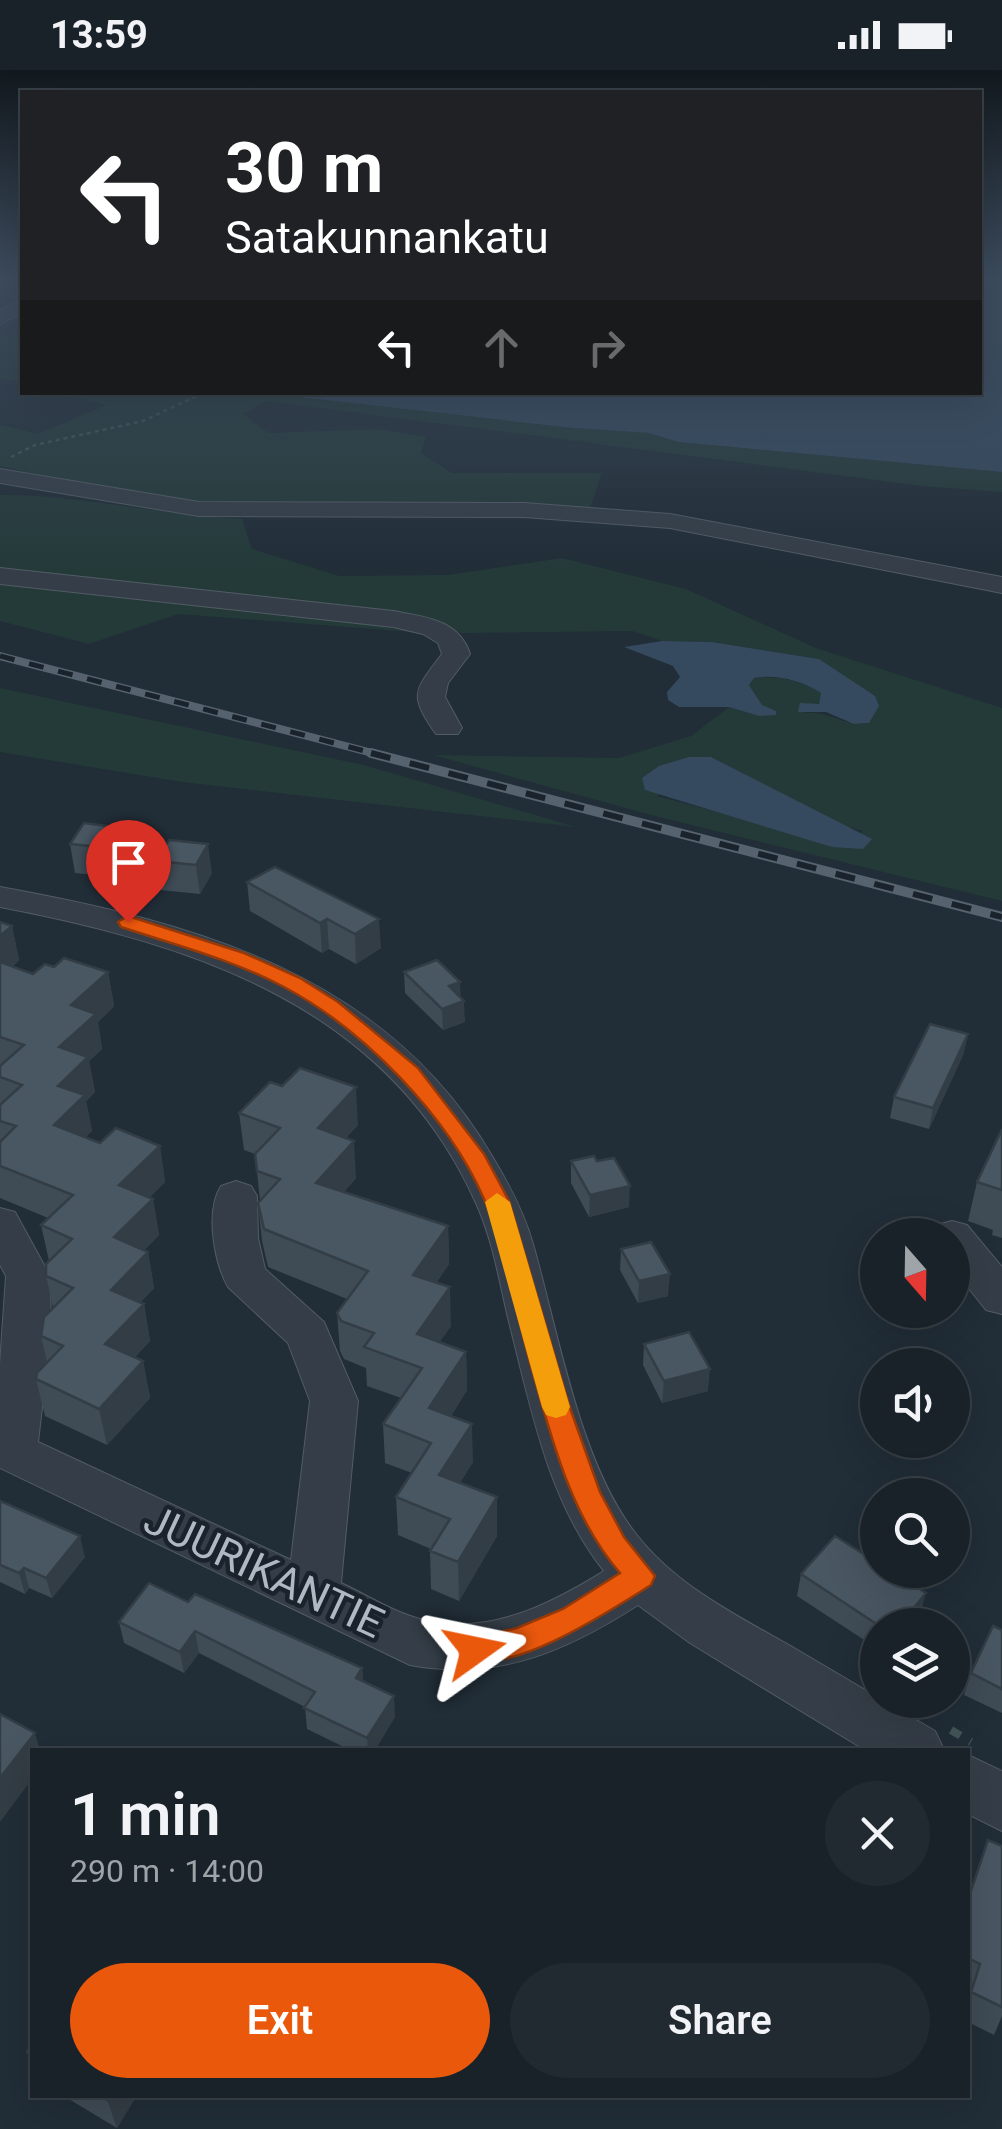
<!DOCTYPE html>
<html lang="en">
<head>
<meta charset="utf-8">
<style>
	:root { --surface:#192229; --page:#222a31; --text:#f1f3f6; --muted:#9fa4a8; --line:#373f46; --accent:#ea580c }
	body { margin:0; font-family:Roboto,sans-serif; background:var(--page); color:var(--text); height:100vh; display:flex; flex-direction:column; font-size:38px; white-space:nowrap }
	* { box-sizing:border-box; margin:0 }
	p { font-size:32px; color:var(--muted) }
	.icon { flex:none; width:55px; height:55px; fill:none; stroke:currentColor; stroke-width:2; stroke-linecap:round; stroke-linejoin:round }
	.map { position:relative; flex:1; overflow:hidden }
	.sheet { position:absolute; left:30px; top:1678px; width:940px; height:350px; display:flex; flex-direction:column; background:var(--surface); border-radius:0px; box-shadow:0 10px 40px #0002,0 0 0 2px var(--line) }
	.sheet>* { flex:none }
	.banner { position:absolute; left:20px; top:20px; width:962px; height:305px; border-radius:0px; box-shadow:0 10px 40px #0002,0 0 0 2px var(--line); background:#202124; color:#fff; overflow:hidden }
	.needle { width:65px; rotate:160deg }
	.tools { position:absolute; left:860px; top:1148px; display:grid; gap:20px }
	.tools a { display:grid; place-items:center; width:110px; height:110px; border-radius:50%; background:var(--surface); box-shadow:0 10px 40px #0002,0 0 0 2px var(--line); font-size:50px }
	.pin { position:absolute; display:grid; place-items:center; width:85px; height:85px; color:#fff; margin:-102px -42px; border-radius:50% 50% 50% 0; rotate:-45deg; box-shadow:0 0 10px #0007 }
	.pin .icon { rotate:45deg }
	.me { position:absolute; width:110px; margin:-55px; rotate:78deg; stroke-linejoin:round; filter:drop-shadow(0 0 8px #0008) }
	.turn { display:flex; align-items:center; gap:35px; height:210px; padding:0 40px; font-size:45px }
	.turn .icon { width:130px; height:130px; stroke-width:2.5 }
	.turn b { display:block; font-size:70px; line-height:85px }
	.lanes { display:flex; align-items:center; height:95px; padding:0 40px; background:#0003; justify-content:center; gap:50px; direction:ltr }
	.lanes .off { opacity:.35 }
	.round { display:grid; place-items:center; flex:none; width:105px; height:105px; border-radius:52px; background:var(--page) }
	.head { display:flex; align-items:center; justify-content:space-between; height:170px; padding:0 40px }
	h1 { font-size:60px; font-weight:600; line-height:75px }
	.cta { display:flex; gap:20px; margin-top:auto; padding:20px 40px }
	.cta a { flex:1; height:115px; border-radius:60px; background:var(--accent); color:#fff; font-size:40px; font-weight:600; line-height:115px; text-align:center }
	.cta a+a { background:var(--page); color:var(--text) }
	.status { display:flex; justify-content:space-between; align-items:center; height:70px; padding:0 50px; background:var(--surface); direction:ltr }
	.status svg { height:28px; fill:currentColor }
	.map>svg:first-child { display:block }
	.green { fill:#243a39; fill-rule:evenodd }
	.water { fill:#354a5e }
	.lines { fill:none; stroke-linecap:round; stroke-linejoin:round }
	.minor-casing { stroke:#525c65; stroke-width:2 }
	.path-far1 { stroke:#415556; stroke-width:2.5; stroke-dasharray:4 4; stroke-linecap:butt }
	.path { stroke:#415556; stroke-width:8; stroke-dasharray:11 11; stroke-linecap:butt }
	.minor { fill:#353e48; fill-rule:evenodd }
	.rail-far1-casing { stroke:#56636f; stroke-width:8 }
	.rail-casing { stroke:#56636f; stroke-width:10 }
	.rail-far1 { stroke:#1a232c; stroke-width:5; stroke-dasharray:15; stroke-linecap:butt }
	.rail { stroke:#1a232c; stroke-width:6; stroke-dasharray:20; stroke-linecap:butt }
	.wall { fill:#3f4b55 }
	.shaded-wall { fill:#333d45 }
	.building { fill:#495763; stroke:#333d45; stroke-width:2.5 }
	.route { fill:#ea580c; stroke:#983908; stroke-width:2.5 }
	.slow { fill:#f59e0b }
	.labels { text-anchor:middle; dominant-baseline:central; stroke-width:9; stroke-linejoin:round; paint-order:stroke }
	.near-street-label { font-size:42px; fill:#afb9c4; stroke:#1a232c }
</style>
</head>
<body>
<div class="status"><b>13:59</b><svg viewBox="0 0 49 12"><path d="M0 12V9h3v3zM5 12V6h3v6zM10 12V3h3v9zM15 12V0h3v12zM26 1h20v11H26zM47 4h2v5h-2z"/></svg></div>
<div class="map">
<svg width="1002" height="2059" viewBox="0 0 1002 2059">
	<rect width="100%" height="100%" fill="#212d37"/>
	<g class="green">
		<path d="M0,259L4,265L22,264V312L0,308Z"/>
		<path d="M264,322L573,358L649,363L678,372L1002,402V422L922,416L266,331L243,344L268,363L377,359L426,367L421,383L452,403H602L590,438L217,435L93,416L0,396V354L38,364L106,335L62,323Z"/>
		<path d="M0,425C81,425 160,445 242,449L252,479L339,506L448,505L562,488L686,519L816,578L1002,638V831L651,745L433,685L619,688L691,666L729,637L759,646L776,641L762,635L749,615L754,608C777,605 802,611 821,623L822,630L805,643C829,640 847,658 869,653L855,616L819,589L712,572L662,571L632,561L461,563L436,552L0,499ZM711,687L845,756L863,761L832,777L774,757L657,726Z"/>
		<path d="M0,512L332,548L412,562L178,544L89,574L0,551Z"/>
		<path d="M0,618L364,695L576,757L182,712L0,682Z"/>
	</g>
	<g class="water">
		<path d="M980,210H1002V402L678,372L649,363L573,358L264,323L980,322Z"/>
		<path d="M662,571L712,572L819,589L875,626L879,636L869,653L854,654L826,642H798L800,633L819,634L821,623C802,611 777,604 754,608L749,615L762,635L776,641V645L759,646L729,637H679L668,630L667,622L680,607L673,596L624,577Z"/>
		<path d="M689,687H711L872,769L863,779L832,777L645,720L642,708L659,696Z"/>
	</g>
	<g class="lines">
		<g class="minor-casing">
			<g id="minor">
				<path d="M22,229V243L0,254V240Z"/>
				<path d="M0,399L199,432L524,433L670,444L1002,507V523L670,458L524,447L199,446L0,413Z"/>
				<path d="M0,498L393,541C424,547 459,549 470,584L448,613L445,627L462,658L458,664H436C408,624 414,621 442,584L438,573L423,564L393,557L0,514Z"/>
				<path d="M0,817C193,852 386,904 492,1086C509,1114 524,1142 533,1174C558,1261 580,1394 636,1464C676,1516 738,1546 794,1578C843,1607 887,1633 935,1661L944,1680H865L690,1573L638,1535C565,1582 497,1611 410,1595L0,1398V1294L6,1206L0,1195V1138L15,1142L50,1206L51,1260L38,1372L291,1490L310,1331L288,1273L228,1217C214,1192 205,1141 221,1116L236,1111L251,1116L257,1126L258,1168L265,1199L324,1252L358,1331L341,1513C367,1525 393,1542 420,1549C487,1567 549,1535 604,1501C547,1430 530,1333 508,1248C499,1209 492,1167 475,1131C387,936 194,874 0,837Z"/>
				<path d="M952,1151L967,1155L1002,1197V1244L986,1240L952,1197V1165H931L937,1155Z"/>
				<path d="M968,1685L1002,1701V1761L968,1744Z"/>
			</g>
		</g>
		<path class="path-far1" d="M11,387L35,375L143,351L201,324"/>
		<path class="path" d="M951,1660L971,1672"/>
		<use href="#minor" class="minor"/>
		<g class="rail-far1-casing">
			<path id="rail-far1" d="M0,586L380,685"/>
		</g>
		<g class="rail-casing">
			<path id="rail" d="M371,683L1002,847"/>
		</g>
		<use href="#rail-far1" class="rail-far1"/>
		<use href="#rail" class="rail"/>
	</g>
	<g class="wall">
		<path d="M123,758L128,786L114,807L75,803L70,774Z"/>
		<path d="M169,770L212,803L200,824L160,820L156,791Z"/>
		<path d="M275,797L381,878L356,894L329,879L322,883L250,841L247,812Z"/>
		<path d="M0,852L12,856L19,890L12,897L33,904L54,897L108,902L114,936L98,952L102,979L89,991L95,1022L86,1031L92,1061L85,1067L100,1073L160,1076L165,1112L149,1128L153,1129L159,1165L144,1180L148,1182L154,1218L140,1233L144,1234L150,1271L135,1287L143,1291L150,1328L107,1375L45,1346L36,1309L47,1292L41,1266L53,1237L46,1206L49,1191L41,1155L48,1148L0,1128Z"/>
		<path d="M404,902L461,927L465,952L443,960L405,923Z"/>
		<path d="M968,964L963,985L929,1059L890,1048L894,1027Z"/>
		<path d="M239,1043L358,1055L346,1068L356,1108L344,1122L448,1156L449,1194L436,1213L451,1256L439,1272L466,1282L467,1320L451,1346L473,1392L460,1413L497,1427V1466L459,1531L431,1519L430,1481L431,1479L398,1465L396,1427L412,1403L385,1393L383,1354L401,1328L367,1316L366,1298L344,1289L340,1281L337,1243L347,1229L268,1197L262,1171L258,1133L260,1130L255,1084L244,1080Z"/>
		<path d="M1002,1059V1168L992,1165L993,1160L968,1151L977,1112Z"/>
		<path d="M571,1091L629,1137L589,1147L571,1113Z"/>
		<path d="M621,1179L668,1226L638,1233L620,1200Z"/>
		<path d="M644,1274L708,1321L662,1333L643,1295Z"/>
		<path d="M0,1431L85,1487L52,1528L29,1518L25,1524L0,1512Z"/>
		<path d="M801,1504L920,1545L878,1555V1579L797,1526Z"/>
		<path d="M188,1532L362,1598L363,1612L395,1647L375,1680H350L307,1659L305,1637L199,1583L184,1603L124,1573L119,1552Z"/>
		<path d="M1002,1560V1643L964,1625L971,1603Z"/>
		<path d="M1002,1776V1946L994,1965L968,1952V1929L970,1922L968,1921V1827Z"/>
		<path d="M62,2025H137L117,2058Z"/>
	</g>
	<g class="shaded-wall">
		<path d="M123,758L128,786L114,807L110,778Z"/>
		<path d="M208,774L212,803L200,824L196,795Z"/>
		<path d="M327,849L329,879L322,883L320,853Z"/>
		<path d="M379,849L381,878L356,894L355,864Z"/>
		<path d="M12,856L19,890L0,906V866Z"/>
		<path d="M108,902L114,936L98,952L102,979L89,991L95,1022L86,1031L92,1061L62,1091L54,1055L59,977L71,935Z"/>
		<path d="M460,912L461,932L464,931L465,952L443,960L442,939L449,916Z"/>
		<path d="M968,964L963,985L929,1059L933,1038Z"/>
		<path d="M356,1017L358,1055L321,1096L318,1058Z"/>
		<path d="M354,1071L356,1108L319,1151L316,1113Z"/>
		<path d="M160,1076L165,1112L125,1151L119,1115Z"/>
		<path d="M630,1116L629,1137L589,1147L590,1125Z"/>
		<path d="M153,1129L159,1165L120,1204L114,1167Z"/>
		<path d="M448,1156L449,1194L414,1243L413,1205Z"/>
		<path d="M148,1182L154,1218L118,1256L111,1220Z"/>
		<path d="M670,1204L668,1226L638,1233L639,1211Z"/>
		<path d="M450,1217L451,1256L422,1298L417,1264Z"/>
		<path d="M144,1234L150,1271L113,1311L105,1274Z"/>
		<path d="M466,1282L467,1320L432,1375L429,1338Z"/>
		<path d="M143,1291L150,1328L107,1375L99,1339Z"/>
		<path d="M710,1299L708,1321L662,1333L664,1311Z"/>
		<path d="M472,1354L473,1392L441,1443L439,1405Z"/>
		<path d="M497,1427V1466L459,1531L458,1492Z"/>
		<path d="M80,1466L85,1487L52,1528L46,1508Z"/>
		<path d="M24,1498L29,1518L25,1524L19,1503Z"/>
		<path d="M926,1523L920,1545L912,1555H900Z"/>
		<path d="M195,1561L199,1583L184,1603L180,1582Z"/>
		<path d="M362,1598L364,1620L356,1608Z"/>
		<path d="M394,1626L395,1647L375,1680H368L367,1668Z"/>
		<path d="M35,1663L40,1680H32V1709L0,1752V1708Z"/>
		<path d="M111,2025H137L117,2058L107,2030Z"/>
	</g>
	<g class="building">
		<path d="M84,753L123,758L110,778L70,774Z"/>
		<path d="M169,770L208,774L196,795L156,791Z"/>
		<path d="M275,797L379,849L355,864L327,849L320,853L247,812Z"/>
		<path d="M0,852L12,856L0,866Z"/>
		<path d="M64,888L108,902L71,935L96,944L59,977L88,987L58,1016L85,1025L54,1055L100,1073L116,1058L160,1076L119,1115L153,1129L114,1167L148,1182L111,1220L144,1234L105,1274L143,1291L99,1339L36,1309L37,1303L63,1276L41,1266L44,1247L73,1218L46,1206V1194L72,1169L41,1155L73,1125L0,1096V1072L16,1056L0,1051V1035L22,1015L0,1007V996L24,975L0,967V892L33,904L45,894L54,897Z"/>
		<path d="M437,890L460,912L449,916L464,931L442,939L404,902Z"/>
		<path d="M930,954L968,964L933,1038L894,1027Z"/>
		<path d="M300,998L356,1017L318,1058L354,1071L316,1113L448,1156L413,1205L450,1217L417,1264L466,1282L429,1338L472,1354L439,1405L497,1427L458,1492L430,1481L450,1449L396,1427L431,1373L383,1354L422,1298L364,1277L374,1263L341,1251L337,1243L368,1201L264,1159L258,1133L280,1109L257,1101L255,1084L280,1058L239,1043L270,1012L282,1016Z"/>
		<path d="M1002,1059V1120L977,1112Z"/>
		<path d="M594,1086L597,1091L614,1088L630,1116L590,1125L571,1091Z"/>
		<path d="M651,1172L670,1204L639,1211L621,1179Z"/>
		<path d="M689,1262L710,1299L664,1311L644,1274Z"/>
		<path d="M0,1431L80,1466L46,1508L24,1498L19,1503L0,1495Z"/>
		<path d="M835,1466L878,1493V1500H889L926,1523L900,1555H878L801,1504Z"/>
		<path d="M149,1513L188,1532L195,1524L362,1598L356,1608L394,1626L367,1668L304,1638L315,1622L195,1561L180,1582L119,1552Z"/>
		<path d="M993,1556L1002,1560V1619L971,1603Z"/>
		<path d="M0,1644L35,1663L0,1708Z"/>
		<path d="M988,1770L1002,1776V1937L971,1922L980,1894L968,1888V1827H969Z"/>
		<path d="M32,1974V1986L27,1982Z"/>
		<path d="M98,2025H111L107,2030Z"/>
	</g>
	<linearGradient id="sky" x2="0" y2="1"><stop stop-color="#12191e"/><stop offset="0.42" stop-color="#3d4c5e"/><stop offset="1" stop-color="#3d4c5e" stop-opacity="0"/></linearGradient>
	<rect width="1002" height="498" fill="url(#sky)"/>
	<path class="route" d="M128,846L244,883L300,908L338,932L418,998L484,1084L509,1131L569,1335L600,1422L624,1467L655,1506L651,1515C611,1540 512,1606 464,1589L460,1580L464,1570L517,1558L563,1539L620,1503C571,1447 551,1367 531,1296C516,1243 505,1179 484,1129C448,1046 363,959 284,917C233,890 176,875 121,857L118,852Z"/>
	<path class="slow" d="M497,1123L510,1132L570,1337L566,1345L556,1348L546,1345L542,1337L485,1132Z"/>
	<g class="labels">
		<g class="near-street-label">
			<text transform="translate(264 1501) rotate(25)">JUURIKANTIE</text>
		</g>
	</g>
</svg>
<div class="tools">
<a><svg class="needle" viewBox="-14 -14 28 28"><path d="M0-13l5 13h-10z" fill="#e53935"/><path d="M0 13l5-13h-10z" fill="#9fa4a8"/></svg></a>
<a><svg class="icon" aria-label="sound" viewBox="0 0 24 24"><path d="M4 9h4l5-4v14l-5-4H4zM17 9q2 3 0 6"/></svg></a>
<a><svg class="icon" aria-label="search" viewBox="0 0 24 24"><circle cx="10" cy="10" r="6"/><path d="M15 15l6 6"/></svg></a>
<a><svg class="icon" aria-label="layers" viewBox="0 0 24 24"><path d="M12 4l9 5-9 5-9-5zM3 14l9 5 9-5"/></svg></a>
</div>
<div class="pin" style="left:128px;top:852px;background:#d93025"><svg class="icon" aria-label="arrive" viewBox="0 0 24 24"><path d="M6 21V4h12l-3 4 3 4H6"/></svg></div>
<svg class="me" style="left:475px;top:1580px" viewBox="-20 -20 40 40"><path d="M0-17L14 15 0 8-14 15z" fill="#ea580c" stroke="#fff" stroke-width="4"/></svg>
<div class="banner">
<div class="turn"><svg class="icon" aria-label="left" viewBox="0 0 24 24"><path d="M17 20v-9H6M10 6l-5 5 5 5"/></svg><div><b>30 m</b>Satakunnankatu</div></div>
<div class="lanes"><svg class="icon" aria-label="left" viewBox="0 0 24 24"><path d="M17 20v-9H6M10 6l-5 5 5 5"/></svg><svg class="icon off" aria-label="ahead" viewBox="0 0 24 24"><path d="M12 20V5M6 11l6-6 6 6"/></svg><svg class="icon off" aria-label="right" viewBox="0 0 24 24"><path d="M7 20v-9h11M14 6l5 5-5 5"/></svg></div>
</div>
<section class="sheet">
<div class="head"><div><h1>1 min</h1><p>290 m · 14:00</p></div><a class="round"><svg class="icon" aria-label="close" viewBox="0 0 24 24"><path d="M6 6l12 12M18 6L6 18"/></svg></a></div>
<div class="cta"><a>Exit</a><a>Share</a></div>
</section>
</div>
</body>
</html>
